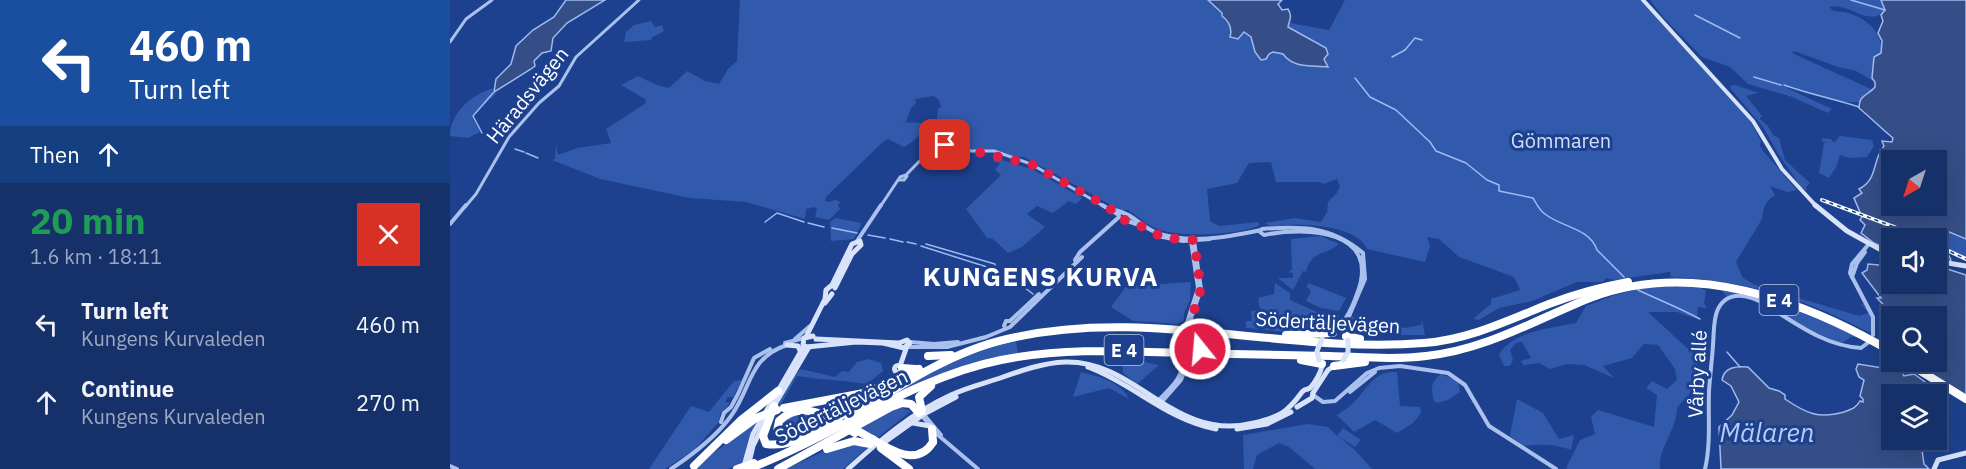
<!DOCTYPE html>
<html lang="en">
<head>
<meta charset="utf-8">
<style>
	:root { --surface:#16316a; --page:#1f3970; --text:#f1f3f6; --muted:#9ea9c1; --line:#354c7e }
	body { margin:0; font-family:"IBM Plex Sans",sans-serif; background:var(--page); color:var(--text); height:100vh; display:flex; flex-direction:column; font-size:22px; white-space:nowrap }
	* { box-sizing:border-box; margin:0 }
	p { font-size:20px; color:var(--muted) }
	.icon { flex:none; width:33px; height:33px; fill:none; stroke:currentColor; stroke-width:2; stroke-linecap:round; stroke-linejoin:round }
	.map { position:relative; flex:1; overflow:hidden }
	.drawer { display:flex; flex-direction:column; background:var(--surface); width:450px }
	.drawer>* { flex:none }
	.banner { background:#1a4fa0; color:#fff; overflow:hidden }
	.needle { width:39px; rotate:219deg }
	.tools { position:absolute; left:1431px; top:150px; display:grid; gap:12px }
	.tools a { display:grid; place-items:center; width:66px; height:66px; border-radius:0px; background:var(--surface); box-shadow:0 6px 24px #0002,0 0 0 2px var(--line); font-size:30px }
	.pin { position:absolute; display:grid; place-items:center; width:51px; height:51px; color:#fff; margin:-26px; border-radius:12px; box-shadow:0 3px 9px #0006 }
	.me { position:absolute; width:66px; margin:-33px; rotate:343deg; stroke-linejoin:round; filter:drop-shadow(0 0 4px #0008) }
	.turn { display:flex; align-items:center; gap:21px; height:126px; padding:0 30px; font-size:27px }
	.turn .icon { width:78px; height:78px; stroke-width:2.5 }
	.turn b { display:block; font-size:42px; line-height:51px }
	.then { display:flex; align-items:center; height:57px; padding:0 30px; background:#0003; gap:12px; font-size:22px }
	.round { display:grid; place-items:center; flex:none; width:63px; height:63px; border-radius:0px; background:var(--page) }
	.headline { display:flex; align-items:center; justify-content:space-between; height:102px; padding:0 30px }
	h1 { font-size:36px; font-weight:800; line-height:45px; color:#1e9e55 }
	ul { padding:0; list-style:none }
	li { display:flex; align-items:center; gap:18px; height:78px; padding:0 30px }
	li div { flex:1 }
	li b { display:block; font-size:22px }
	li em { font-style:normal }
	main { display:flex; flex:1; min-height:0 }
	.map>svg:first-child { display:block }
	.green { fill:#3159ac }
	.water { fill:#354e87; stroke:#9fbaef; stroke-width:1.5; fill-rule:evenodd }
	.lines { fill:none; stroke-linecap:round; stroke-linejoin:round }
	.stream { stroke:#9fbaef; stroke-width:1.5 }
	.tertiary-far1 { stroke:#abc1ed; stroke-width:3 }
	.tertiary { stroke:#abc1ed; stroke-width:4 }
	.secondary-far1 { stroke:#d8e2f9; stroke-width:4 }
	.secondary { stroke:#d8e2f9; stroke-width:5 }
	.motorway { stroke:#fff; stroke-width:8 }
	.rail-casing { stroke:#fff; stroke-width:4 }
	.rail { stroke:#1d418e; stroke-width:1.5; stroke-dasharray:4; stroke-linecap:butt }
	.tertiary-bridge { stroke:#abc1ed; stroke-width:4 }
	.secondary-bridge { stroke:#d8e2f9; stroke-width:5 }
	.motorway-bridge { stroke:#fff; stroke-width:8 }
	.route { stroke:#e11d48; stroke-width:10; stroke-dasharray:0 18 }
	.labels { text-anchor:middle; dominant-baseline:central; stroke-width:6; stroke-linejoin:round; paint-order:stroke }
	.shield { fill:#1d418e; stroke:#bbc6dd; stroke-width:1.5 }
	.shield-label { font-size:18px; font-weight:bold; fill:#fff }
	.street-label { font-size:20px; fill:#fff; stroke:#1d418e }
	.park-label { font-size:20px; fill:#d1def9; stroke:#1d418e }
	.district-label { font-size:26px; font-weight:bold; letter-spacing:1.5px; fill:#fff; stroke:#1d418e }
	.near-water-label { font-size:26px; font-style:italic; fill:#b7ccf4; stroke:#1d418e }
</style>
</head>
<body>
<main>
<section class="drawer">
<div class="banner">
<div class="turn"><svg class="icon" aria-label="left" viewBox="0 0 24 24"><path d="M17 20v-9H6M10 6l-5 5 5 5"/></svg><div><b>460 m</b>Turn left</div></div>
<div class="then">Then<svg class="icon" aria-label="ahead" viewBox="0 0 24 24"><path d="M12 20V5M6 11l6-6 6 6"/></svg></div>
</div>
<div class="headline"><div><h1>20 min</h1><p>1.6 km · 18:11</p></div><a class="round" style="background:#d93025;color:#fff"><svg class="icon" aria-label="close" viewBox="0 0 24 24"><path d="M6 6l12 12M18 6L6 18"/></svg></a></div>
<ul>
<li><svg class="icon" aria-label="left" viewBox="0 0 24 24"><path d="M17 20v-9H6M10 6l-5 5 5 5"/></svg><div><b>Turn left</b><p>Kungens Kurvaleden</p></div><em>460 m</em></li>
<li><svg class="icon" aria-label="ahead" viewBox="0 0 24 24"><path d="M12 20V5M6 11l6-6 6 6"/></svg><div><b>Continue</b><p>Kungens Kurvaleden</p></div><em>270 m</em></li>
</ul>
</section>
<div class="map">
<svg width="1516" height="469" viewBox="0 0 1516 469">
	<rect width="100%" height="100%" fill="#1d418e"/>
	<g class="green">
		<path d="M290,0H832L827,3L832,10L839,11L840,23L879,30L895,0H1191L1299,119L1311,141L1310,146L1313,151L1347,190L1337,192L1320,186L1325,195C1315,201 1313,209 1312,219L1286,262L1293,278L1305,285L1409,316L1418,313L1412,305L1407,306L1413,304C1420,312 1425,323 1420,333C1355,298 1296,281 1221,277L1220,272L1164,280L1156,278L1153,282H1127L1082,301L1049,308L1029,320L1023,319L1041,304V299L1070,290L1064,277L1009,257L989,239L977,237L980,246L975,262L917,249C907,224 844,222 822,227L815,223L844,218L871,222L877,212L878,202L886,194L890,187L887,179L874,184L869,182H826L821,162L799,163L787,183L757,189L760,221L769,226L808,222L810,225C790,235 736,237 714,231C700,228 689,217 678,210H670L574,157H565L545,151L532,152L502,144L497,137L491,136L477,125L487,119L488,109L491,107L489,100L484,96L465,99L466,103L461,108L456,122H449L474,123C474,134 463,142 454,147L438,139L433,142L376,197L375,201L378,202L386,200L390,202L388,206L390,209L379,220L365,217L367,209L364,207L356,209L355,219L296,202L240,198L150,179L102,160L105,159L106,145L108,155L127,148L161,143L156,129L196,103L195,99L171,85L188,76C198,81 208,86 219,88L237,71L255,81L269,84L278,69L287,61Z"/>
		<path d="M1200,0H1431L1435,10C1419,29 1398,1 1379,7L1384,11C1407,11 1434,28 1431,52C1430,61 1423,69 1422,78L1425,82L1406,71L1388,67L1344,51L1342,53L1423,90L1414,94L1409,102C1385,104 1363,93 1340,86L1337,88L1382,109L1378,113L1342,97L1298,84L1280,67L1252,57L1213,17Z"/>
		<path d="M201,21L205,27L212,25L214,31L201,38L202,40L174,42L176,32L184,25Z"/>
		<path d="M1285,85L1318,96L1308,93L1296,96L1313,117H1310V119L1318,126L1323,135L1329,138L1335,160L1360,183L1356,187L1357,191L1351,187L1329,155L1313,127L1280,88V86Z"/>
		<path d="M43,88L42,92L47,93L22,116L30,132L18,138L0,136C0,113 21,95 43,88Z"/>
		<path d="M1390,136L1422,140L1424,146L1417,157L1399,158L1390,155L1386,167L1379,178L1369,173L1374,143L1379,142H1373L1371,138L1381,139L1384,143Z"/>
		<path d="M546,158L584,170L632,198L626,204L619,201L603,213L587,206L577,214L595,227L572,247L558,253L543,239L537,238L516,209L551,175L545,170L550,163L543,161Z"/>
		<path d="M385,218L412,223L404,239L381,241L380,222Z"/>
		<path d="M1497,231L1516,239V257L1487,243L1486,238H1480V235Z"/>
		<path d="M871,236L889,244C874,257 862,249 856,272L853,271L843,290L828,278H843V273L838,272L842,270L841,239Z"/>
		<path d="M741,282L740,300L734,313V321L728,324L683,321L661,307L678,284L696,285Z"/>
		<path d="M825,283L840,293V300L871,314L889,315L884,325H870L836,332L796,328V321H802L801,311L810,310L808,298L824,294Z"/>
		<path d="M859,283L896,298L889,311L871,308L856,301L861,291L856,286Z"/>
		<path d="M1198,286L1250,287L1256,291L1254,303L1257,308L1248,307L1247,319L1227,312H1198L1237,348L1249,353L1244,388L1227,408C1227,430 1208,448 1210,469H1118L1116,468L1130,440L1145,434L1141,417L1148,410L1204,427L1207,395L1196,388L1202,381L1217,389L1227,380L1225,369L1208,345L1194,344L1182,358L1153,366L1164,378L1134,365L1117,364L1100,369L1089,363L1073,365L1071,361L1081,358L1072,342L1066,343L1060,350L1063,360L1060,366H1054L1049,355C1062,331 1101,328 1126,323L1136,306L1162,296Z"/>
		<path d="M1271,289L1330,301L1410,337H1401L1392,343C1375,337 1356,329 1340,319C1318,306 1304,290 1276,296Z"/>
		<path d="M902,317L954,328L971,325L972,320L975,335H928L900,332L898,327Z"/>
		<path d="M566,341L568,353L443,397L442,393C481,371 523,351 566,341Z"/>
		<path d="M672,357L709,365L687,384L673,373Z"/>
		<path d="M419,359L431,363L433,371L417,384C394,380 371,380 347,376L330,406L327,407L345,374L351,369L385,377L392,371L399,372L407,362Z"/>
		<path d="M631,372C649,377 670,381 679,399L659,388L623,397Z"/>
		<path d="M940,372H947L950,406L970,407L971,413L963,423L947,433L925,420L904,432L887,415C892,411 899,408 903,403C916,391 921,375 940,372Z"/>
		<path d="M991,374L1008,381L1010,392L998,400L987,403L984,401C981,389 980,382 991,374Z"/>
		<path d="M292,380L283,397H278L275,402L280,403L270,414L269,422L244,450L215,469H199L241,406L259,412L284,381Z"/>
		<path d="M1067,399L1093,413L1109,439L1124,435L1121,450C1105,444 1091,444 1074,446L1060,436Z"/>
		<path d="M449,407L461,411L427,438L411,428Z"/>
		<path d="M351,411L375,419L358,428L369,426L338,436L329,427V424Z"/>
		<path d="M309,419L298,442L292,464L278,469H242Z"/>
		<path d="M858,424L878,427L887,436L893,428L911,440L905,447L888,436L905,450L922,469H865L839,447L829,443L807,455L803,469H794L793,435Z"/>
		<path d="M401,443L417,448L393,469H336L383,447Z"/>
	</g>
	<g class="water">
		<path d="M116,0H155L117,23L103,38L101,51L92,53L84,61L85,66L81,69L44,92L46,79L61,64L66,46L83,30L104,17Z"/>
		<path d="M758,0H832L828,4L832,10L838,9C843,17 839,20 838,27L876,48L878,54L874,59L878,67C862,65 844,69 833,54L823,52L819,54L816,59L811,60L805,52L801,37L794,32L788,39L780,37C782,30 780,22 772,16V13Z"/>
		<path d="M1431,0H1516V239L1497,231L1480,235V238H1442L1441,251L1424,243L1411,233L1415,225L1410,220L1412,217L1404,198L1412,193L1409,189C1428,180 1422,160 1434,146L1432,141L1442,142L1443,138C1431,128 1422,119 1409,108C1409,94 1419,95 1425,87V82L1422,78L1424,57L1431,53L1432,41L1428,33L1433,21L1431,15L1435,10ZM1442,160H1486V206H1442Z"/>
		<path d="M1487,244L1496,250L1501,260L1496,266L1497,269L1516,275V401L1453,364L1451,370L1454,376L1464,374L1482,387L1491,397L1487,398L1486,394H1442V440H1477L1472,450L1474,464L1479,469H1271L1269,427L1282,415L1289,402L1281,386L1272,380C1274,367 1286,366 1298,367L1319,388L1329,391L1335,395V399C1357,414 1369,419 1394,412C1402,409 1406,408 1410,401L1413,402V399L1410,396L1414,380L1409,377L1406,369L1408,364L1439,369L1445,362H1486V316H1444L1427,298H1431L1412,273L1417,270L1418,264L1440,266L1442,284H1457L1468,294H1482L1484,290L1480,287L1492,285L1491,277L1487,271L1492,269L1487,264Z"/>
	</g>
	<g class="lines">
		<g class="stream">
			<path d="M1401,0L1435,10"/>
			<path d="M1245,15L1290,38"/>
			<path d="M942,57L955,50L965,38L972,40"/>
			<path d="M1304,77L1331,85"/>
			<path d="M905,78L920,97L946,110L980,142L986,151L1016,163L1037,180L1049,185V191L1083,198C1086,203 1090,211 1095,214C1111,227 1140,228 1147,250L1174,277"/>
			<path d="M1334,85C1359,94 1384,99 1409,107"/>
			<path d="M32,133L23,116L43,93"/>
			<path d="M65,149L74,152"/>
			<path d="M76,153L88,158"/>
			<path d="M315,222L327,213L354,222"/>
			<path d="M358,223L374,227"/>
			<path d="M382,228L407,233"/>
			<path d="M418,235L435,238"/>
			<path d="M440,239L453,242"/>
			<path d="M457,242L466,244"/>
			<path d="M476,244L545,264V266"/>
			<path d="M471,246L537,267L544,273L549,272"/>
			<path d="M558,275L583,294"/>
			<path d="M1188,290C1209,300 1230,308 1250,319"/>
			<path d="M1277,352L1290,367"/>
		</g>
		<g class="tertiary-far1">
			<path d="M0,42L16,19L42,0"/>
			<path d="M449,180H454L457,176"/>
			<path d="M15,207L26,194L59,137L89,103L109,86L126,57L189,0"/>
			<path d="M430,207L450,177L456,175L490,140L499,138L503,145L521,151H544L581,164L655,207"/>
		</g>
		<g class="tertiary">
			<path d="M652,205L669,215"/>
			<path d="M665,210C681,213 691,226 705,232C738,245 778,237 811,230"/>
			<path d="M675,220L686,224"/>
			<path d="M0,224L16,205"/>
			<path d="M708,236L733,241L760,239"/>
			<path d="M407,241L431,205"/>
			<path d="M741,241L748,288L736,326L743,327"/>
			<path d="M1418,245L1402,264L1400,273L1423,317V335"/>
			<path d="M625,260L630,252L669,217"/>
			<path d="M1402,277L1407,263L1415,252"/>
			<path d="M560,321L589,294"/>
			<path d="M554,326L556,321H560"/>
			<path d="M743,326L741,318L751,289L744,241"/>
			<path d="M883,333C895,323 902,309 907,294C932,230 857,226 814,235L810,232L812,229C852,226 881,226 913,253L915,279L894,328L896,335"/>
			<path d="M345,339L360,326"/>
			<path d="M460,342L484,344L508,342"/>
			<path d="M335,343L354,338"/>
			<path d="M458,347H497L536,337L560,327L632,257"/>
			<path d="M748,352L751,343L750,334"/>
			<path d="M900,392L925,372"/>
			<path d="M863,395L873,402L885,401L917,373L929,368L950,366L998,373L1015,385L1039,426L1106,469"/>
			<path d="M707,402C719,389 735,378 732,358L739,359L731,380L710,404"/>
			<path d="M472,416L488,435L528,469"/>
			<path d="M475,416L491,435"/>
			<path d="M271,422L274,413L281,407L288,394L304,358L320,349"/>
			<path d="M0,466L7,469"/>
			<path d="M221,469C242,455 266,437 281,416C302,387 298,358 337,345"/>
			<path d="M1255,469C1261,444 1258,417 1259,391C1260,376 1262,360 1263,345C1264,334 1263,319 1268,309C1278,289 1301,295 1316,305C1345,323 1375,346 1411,348L1419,342"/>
		</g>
		<path class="secondary-far1" d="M1193,0L1303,121L1332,169L1367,207"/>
		<g class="secondary">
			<path d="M1365,205L1397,231L1442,256"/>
			<path d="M1486,261L1516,266"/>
			<path d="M375,303L382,294"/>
			<path d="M363,336L354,338L353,345L357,347L406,342L433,343L454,348L460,343L457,340L449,343L366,339"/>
			<path d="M356,337L375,299L376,290L382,285L402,244L410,241L411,245L402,254L385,288"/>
			<path d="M337,345L348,346L351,353"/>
			<circle cx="448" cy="369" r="3.5"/>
			<path d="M450,366L456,349"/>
			<path d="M638,367C684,384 717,420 766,429"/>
			<path d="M863,393L878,370L884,366"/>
			<path d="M324,406L359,347"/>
			<path d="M847,407L862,398L863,393"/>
			<path d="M463,423L480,426"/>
			<path d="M787,429L817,424L841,412"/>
			<path d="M432,444L474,414L506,397"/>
			<path d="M294,466L303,434L354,346"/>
			<path d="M298,467L303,446L316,419"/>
			<path d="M398,469C429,441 463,412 501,395C518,387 536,383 553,377C573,370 593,363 615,362C688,360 723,443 804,423C829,417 837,413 852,392C856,388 855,391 860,388C865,383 872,371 872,364"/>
			<path d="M1484,469L1488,460L1516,453"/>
		</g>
		<g class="motorway">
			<path d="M836,335L883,333"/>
			<path d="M896,336L910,339"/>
			<path d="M478,356L501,355"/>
			<path d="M851,360L872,364"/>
			<path d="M1456,362L1516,399"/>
			<path d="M884,366L915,362"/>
			<path d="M452,368L466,369"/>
			<path d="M324,406L313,436L316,444C354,450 397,410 427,391C441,382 455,376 469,369"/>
			<path d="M334,408L414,393L427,388"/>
			<path d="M472,411L469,397L481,386"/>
			<path d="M399,418C448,387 500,352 557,339C695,306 834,354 974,343C1018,340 1059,320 1099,304C1125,294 1151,287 1178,282"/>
			<path d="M482,429L483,442"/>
			<path d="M408,431L422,439"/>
			<path d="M347,436L336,438L327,431L329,421C345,406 362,409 381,418"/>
			<path d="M276,440L306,418"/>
			<path d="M377,449L404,441L420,444"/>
			<path d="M244,466L290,421L328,391"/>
			<path d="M298,469C383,437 461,378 551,360C610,348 670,351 730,353C780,354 830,355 880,356C912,357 944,360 976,356C1035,350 1085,320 1140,298C1241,259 1353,300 1442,352"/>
			<path d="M328,469L441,407L452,403L461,404L469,413"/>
		</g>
		<g class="rail-casing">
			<g id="rail">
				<path d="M1372,200L1474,238"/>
				<path d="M1486,245L1516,259"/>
			</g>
		</g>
		<use href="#rail" class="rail"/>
		<g class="tertiary-bridge">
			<path d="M743,327L750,334"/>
			<path d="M732,358C721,347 723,334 736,326"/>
			<path d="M739,359L748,352"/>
		</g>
		<g class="secondary-bridge">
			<path d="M869,360L867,351L872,339"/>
			<path d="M893,360L898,352V340"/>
		</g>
		<g class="motorway-bridge">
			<path d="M306,418L327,410"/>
			<path d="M381,418L405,433"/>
			<path d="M422,439C441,451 468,467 483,442"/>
			<path d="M431,448L459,469"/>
			<path d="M287,469L304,463"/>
		</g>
	</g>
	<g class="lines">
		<path class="route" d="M495,145L581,164L651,203L666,213L671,219L683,222L714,238L744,240L751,289L741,320L750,337V349"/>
	</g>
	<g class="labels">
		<g class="shield">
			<rect x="1309.5" y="285" width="39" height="30" rx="4.5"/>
			<rect x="654.5" y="335" width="39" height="30" rx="4.5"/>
		</g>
		<g class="shield-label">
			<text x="1329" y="300">E 4</text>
			<text x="674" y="350">E 4</text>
		</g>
		<g class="street-label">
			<text transform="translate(77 95) rotate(-51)">Häradsvägen</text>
			<text transform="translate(878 322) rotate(3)">Södertäljevägen</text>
			<text transform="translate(1247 374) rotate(-87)">Vårby allé</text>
			<text transform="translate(391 406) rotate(-26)">Södertäljevägen</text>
		</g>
		<g class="park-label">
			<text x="1111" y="140">Gömmaren</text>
		</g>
		<g class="district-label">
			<text x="591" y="276">KUNGENS KURVA</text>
		</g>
		<g class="near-water-label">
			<text x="1317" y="432">Mälaren</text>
		</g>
	</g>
</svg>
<div class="tools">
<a><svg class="needle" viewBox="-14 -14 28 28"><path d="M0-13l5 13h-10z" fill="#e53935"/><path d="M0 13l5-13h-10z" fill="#9ea9c1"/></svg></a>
<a><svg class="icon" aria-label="sound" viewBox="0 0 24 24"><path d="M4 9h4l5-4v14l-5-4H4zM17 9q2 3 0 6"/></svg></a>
<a><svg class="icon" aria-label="search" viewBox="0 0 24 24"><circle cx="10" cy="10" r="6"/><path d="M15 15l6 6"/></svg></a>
<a><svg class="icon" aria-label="layers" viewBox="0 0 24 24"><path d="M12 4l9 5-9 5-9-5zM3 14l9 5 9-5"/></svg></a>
</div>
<div class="pin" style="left:495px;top:145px;background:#d93025"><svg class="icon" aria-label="arrive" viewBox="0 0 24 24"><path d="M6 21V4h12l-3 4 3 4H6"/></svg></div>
<svg class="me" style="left:750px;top:349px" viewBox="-20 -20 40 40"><circle r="17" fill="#e11d48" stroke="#fff" stroke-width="3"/><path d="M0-11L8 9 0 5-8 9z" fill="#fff"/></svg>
</div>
</main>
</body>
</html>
